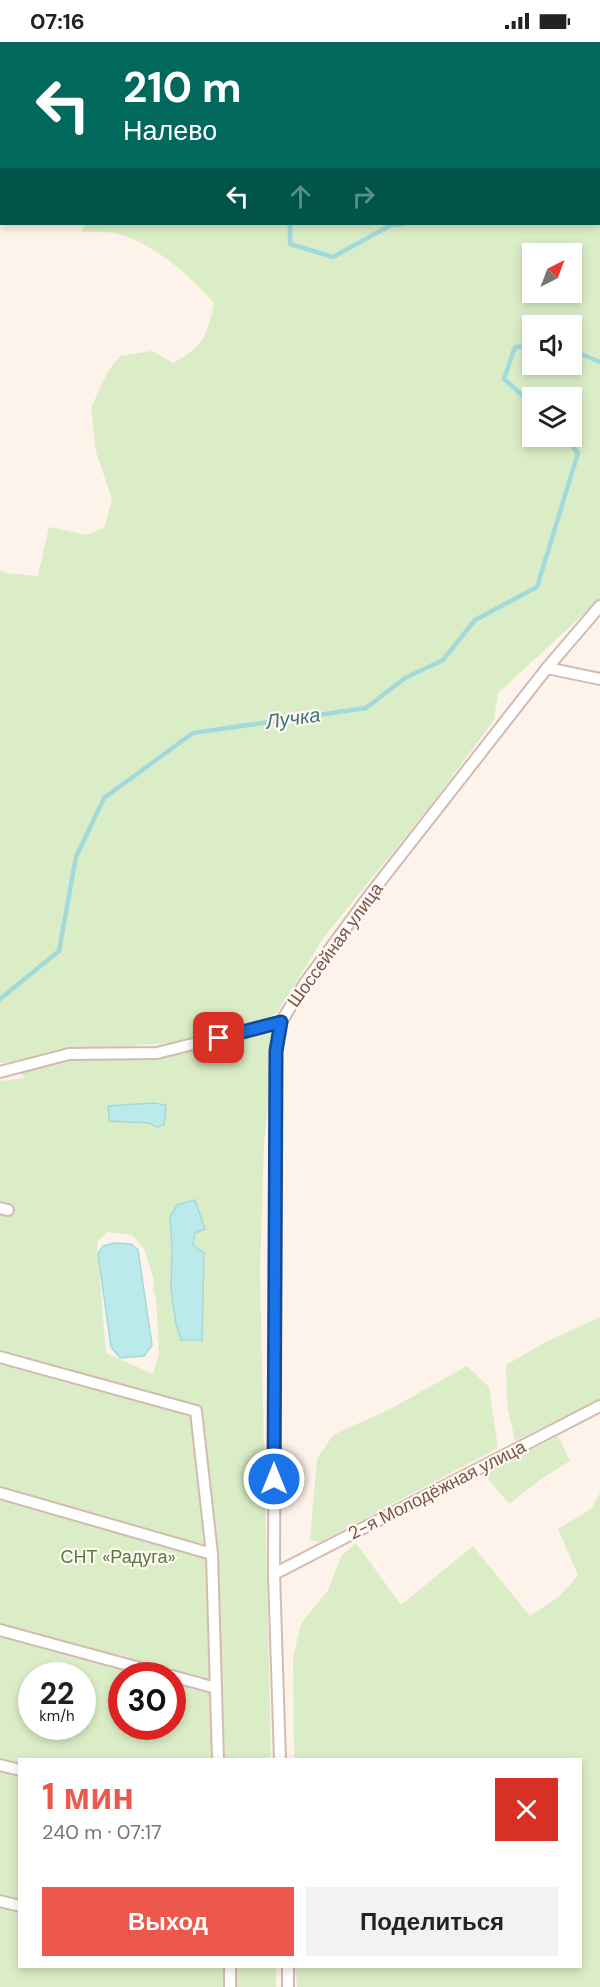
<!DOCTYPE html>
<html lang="ru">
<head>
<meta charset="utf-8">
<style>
	:root { --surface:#fff; --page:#f2f2f2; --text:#222; --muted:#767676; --accent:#ec584b }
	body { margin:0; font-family:"DM Sans",sans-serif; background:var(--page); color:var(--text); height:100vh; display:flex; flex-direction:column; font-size:22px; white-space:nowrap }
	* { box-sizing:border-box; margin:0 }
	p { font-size:20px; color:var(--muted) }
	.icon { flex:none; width:33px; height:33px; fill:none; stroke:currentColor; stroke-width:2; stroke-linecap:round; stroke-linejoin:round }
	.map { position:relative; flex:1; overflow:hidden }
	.drawer { position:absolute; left:18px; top:1716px; width:564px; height:210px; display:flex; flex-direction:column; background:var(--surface); border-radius:0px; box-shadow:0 3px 9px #0003 }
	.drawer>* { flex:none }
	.top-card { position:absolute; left:0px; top:0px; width:600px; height:183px; box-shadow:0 3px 9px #0003; background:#00695c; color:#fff; overflow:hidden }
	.needle { width:39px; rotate:42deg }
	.buttons { position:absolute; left:522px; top:201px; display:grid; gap:12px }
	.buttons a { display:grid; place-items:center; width:60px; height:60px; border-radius:0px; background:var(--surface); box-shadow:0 3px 9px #0003; font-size:30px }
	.speed { position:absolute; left:18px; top:1620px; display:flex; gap:12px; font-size:30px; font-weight:700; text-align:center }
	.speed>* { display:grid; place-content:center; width:78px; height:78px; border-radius:50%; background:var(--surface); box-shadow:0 3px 9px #0003; line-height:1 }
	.speed small { font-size:15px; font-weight:400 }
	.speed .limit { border:9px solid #d22; background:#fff; color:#111 }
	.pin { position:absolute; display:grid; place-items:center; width:51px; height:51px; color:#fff; margin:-26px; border-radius:12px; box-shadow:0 3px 9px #0006 }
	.me { position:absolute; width:66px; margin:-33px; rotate:0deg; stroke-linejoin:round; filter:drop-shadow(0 0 4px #0008) }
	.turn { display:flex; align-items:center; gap:21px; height:126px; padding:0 24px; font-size:27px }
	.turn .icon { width:78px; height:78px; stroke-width:2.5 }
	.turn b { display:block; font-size:42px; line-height:51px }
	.lanes { display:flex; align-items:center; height:57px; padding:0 24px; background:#0003; justify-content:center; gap:30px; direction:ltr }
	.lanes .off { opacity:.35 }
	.round { display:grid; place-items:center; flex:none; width:63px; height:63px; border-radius:0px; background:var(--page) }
	.headline { display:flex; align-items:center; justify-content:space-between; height:102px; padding:0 24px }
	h1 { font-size:36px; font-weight:700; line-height:45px; color:var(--accent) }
	.primary-button { display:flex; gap:12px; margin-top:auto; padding:12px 24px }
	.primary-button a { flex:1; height:69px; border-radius:0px; background:var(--accent); color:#fff; font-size:24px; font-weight:700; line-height:69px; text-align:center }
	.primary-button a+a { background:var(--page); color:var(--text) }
	.status { display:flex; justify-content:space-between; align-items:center; height:42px; padding:0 30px; background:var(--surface); direction:ltr }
	.status svg { height:16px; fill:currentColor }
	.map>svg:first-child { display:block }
	.green { fill:#dbedc7; fill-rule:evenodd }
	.water { fill:#bce9e9; stroke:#a2dadb; stroke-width:1.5 }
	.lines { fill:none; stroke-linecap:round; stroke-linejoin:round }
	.stream { stroke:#a2dadb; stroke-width:4.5 }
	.minor-casing { stroke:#d3bbb1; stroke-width:14 }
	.minor { stroke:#fff; stroke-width:10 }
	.route-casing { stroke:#114b97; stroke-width:15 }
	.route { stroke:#1a73e8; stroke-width:10 }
	.labels { text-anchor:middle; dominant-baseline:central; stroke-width:4.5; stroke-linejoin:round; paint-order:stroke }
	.street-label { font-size:18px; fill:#7a554b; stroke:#fff8f1 }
	.park-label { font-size:18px; fill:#597a3f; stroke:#fff8f1 }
	.water-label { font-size:20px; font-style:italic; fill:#3a7678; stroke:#fff8f1 }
</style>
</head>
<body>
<div class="status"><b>07:16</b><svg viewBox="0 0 49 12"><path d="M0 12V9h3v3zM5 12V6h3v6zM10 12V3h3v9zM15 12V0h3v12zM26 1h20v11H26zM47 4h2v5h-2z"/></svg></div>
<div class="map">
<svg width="600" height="1945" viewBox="0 0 600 1945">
	<rect width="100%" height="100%" fill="#fdf3ea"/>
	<g class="green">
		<path d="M355,0H600V557L498,651L494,678L428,767L324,895L277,971L253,982L192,999L131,1004L0,1021V528L5,531L38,534L49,485L86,493L104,486L112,457L96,410L91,366L108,329L120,314L152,309L173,321C204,304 207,294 214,261C188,232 157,204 119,192C108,189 93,190 82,190L84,182H598V2L355,1ZM532,212H572V250H532ZM532,284H572V322H532ZM532,356H572V394H532Z"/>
		<path d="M0,58L2,64L0,165Z"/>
		<path d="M276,990L264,1101L260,1230L271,1714L265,1718H20V1924L276,1925V1945H0V1039L24,1036L20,1029L83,1014L173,1011ZM177,1163L205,1187L194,1191L193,1203L204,1212L201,1298L172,1207L170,1175ZM108,1190L132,1193L144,1207L154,1238L153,1248L156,1255L159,1312L153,1332L106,1311L97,1200ZM32,1634H82V1684H32ZM122,1634H172V1684H122Z"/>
		<path d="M600,1275V1357L515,1399L507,1362L506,1323L546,1300Z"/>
		<path d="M467,1324L489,1345L498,1406L320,1500L310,1498L317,1417L333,1393L390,1367Z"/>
		<path d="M558,1394L570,1419L541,1437L509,1462L484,1432Z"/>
		<path d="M600,1451V1945H297L295,1925L580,1924V1718L294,1717L293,1615L301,1582L328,1548L342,1513L356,1501L401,1563L473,1504L530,1574L560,1554L578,1533L558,1487L591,1467Z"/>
	</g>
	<g class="water">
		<path d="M154,1061L166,1063L164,1083L157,1085L149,1081L109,1079L108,1064Z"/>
		<path d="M195,1158L205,1187L195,1191L193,1203L204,1211L202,1298H181L176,1282L171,1247L172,1207L170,1175L177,1163Z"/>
		<path d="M115,1201L131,1202L138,1208L152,1303L144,1314L120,1316L111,1305L98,1212L103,1204Z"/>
	</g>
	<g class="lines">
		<g class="stream">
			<path d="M429,2L430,0"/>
			<path d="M598,162H600"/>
			<path d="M290,182V202L333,215L391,183L402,182"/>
			<path d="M532,304L515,305L504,337L532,362"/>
			<path d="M572,308L600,320"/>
			<path d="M0,957L59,909L76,815L104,756L193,691L366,666L405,636L443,618L475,578L537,545L578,411L564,394"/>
		</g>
		<g class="minor-casing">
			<g id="minor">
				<path d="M564,0V2"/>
				<path d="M598,88L600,89"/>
				<path d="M547,626L600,637"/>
				<path d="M0,1030L69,1012L157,1011L281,980"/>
				<path d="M0,1166L8,1168"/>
				<path d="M0,1315L196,1369L212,1512L218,1718"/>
				<path d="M0,1451L212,1512"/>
				<path d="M274,1532L600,1364"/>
				<path d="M0,1588L169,1634"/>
				<path d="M172,1634L216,1646"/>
				<path d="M280,1718L274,1532L276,1009L281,980L305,941L372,850L547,626L600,564"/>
				<path d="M0,1723L20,1728"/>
				<path d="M0,1859L20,1864"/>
				<path d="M288,1924V1945"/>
				<path d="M230,1945V1924"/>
			</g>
		</g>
		<use href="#minor" class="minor"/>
	</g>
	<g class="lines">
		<g class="route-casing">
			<path id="route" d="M219,996L281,980L276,1009L274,1437"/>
		</g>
		<use href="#route" class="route"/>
	</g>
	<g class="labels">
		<g class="street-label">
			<text transform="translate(335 903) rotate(-54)">Шоссейная улица</text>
			<text transform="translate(437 1448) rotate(-27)">2-я Молодёжная улица</text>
		</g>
		<g class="park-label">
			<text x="118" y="1515">СНТ «Радуга»</text>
		</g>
		<g class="water-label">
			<text transform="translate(293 676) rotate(-8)">Лучка</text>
		</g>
	</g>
</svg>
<div class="buttons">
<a><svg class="needle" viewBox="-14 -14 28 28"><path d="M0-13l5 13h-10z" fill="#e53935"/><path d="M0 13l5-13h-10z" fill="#767676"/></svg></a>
<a><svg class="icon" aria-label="sound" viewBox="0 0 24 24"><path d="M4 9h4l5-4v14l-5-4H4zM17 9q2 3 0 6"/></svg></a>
<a><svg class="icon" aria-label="layers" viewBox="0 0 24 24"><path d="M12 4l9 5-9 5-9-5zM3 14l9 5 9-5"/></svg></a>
</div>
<div class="speed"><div>22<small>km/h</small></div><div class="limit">30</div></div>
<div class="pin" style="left:219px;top:996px;background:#d93025"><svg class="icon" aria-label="arrive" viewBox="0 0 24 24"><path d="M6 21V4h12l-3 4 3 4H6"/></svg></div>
<svg class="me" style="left:274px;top:1437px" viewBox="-20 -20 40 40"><circle r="17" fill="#1a73e8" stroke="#fff" stroke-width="3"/><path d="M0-11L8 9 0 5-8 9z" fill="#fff"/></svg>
<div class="top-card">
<div class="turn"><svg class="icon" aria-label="left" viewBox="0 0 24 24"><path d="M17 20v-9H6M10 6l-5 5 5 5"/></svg><div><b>210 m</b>Налево</div></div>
<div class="lanes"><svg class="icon" aria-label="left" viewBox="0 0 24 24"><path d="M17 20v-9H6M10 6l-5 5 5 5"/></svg><svg class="icon off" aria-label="ahead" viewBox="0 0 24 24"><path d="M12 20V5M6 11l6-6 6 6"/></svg><svg class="icon off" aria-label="right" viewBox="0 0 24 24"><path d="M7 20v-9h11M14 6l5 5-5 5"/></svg></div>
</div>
<section class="drawer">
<div class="headline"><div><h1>1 мин</h1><p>240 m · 07:17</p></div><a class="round" style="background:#d93025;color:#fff"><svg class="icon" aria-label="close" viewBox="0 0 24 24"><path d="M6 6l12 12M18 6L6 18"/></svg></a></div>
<div class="primary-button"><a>Выход</a><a>Поделиться</a></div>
</section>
</div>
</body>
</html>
